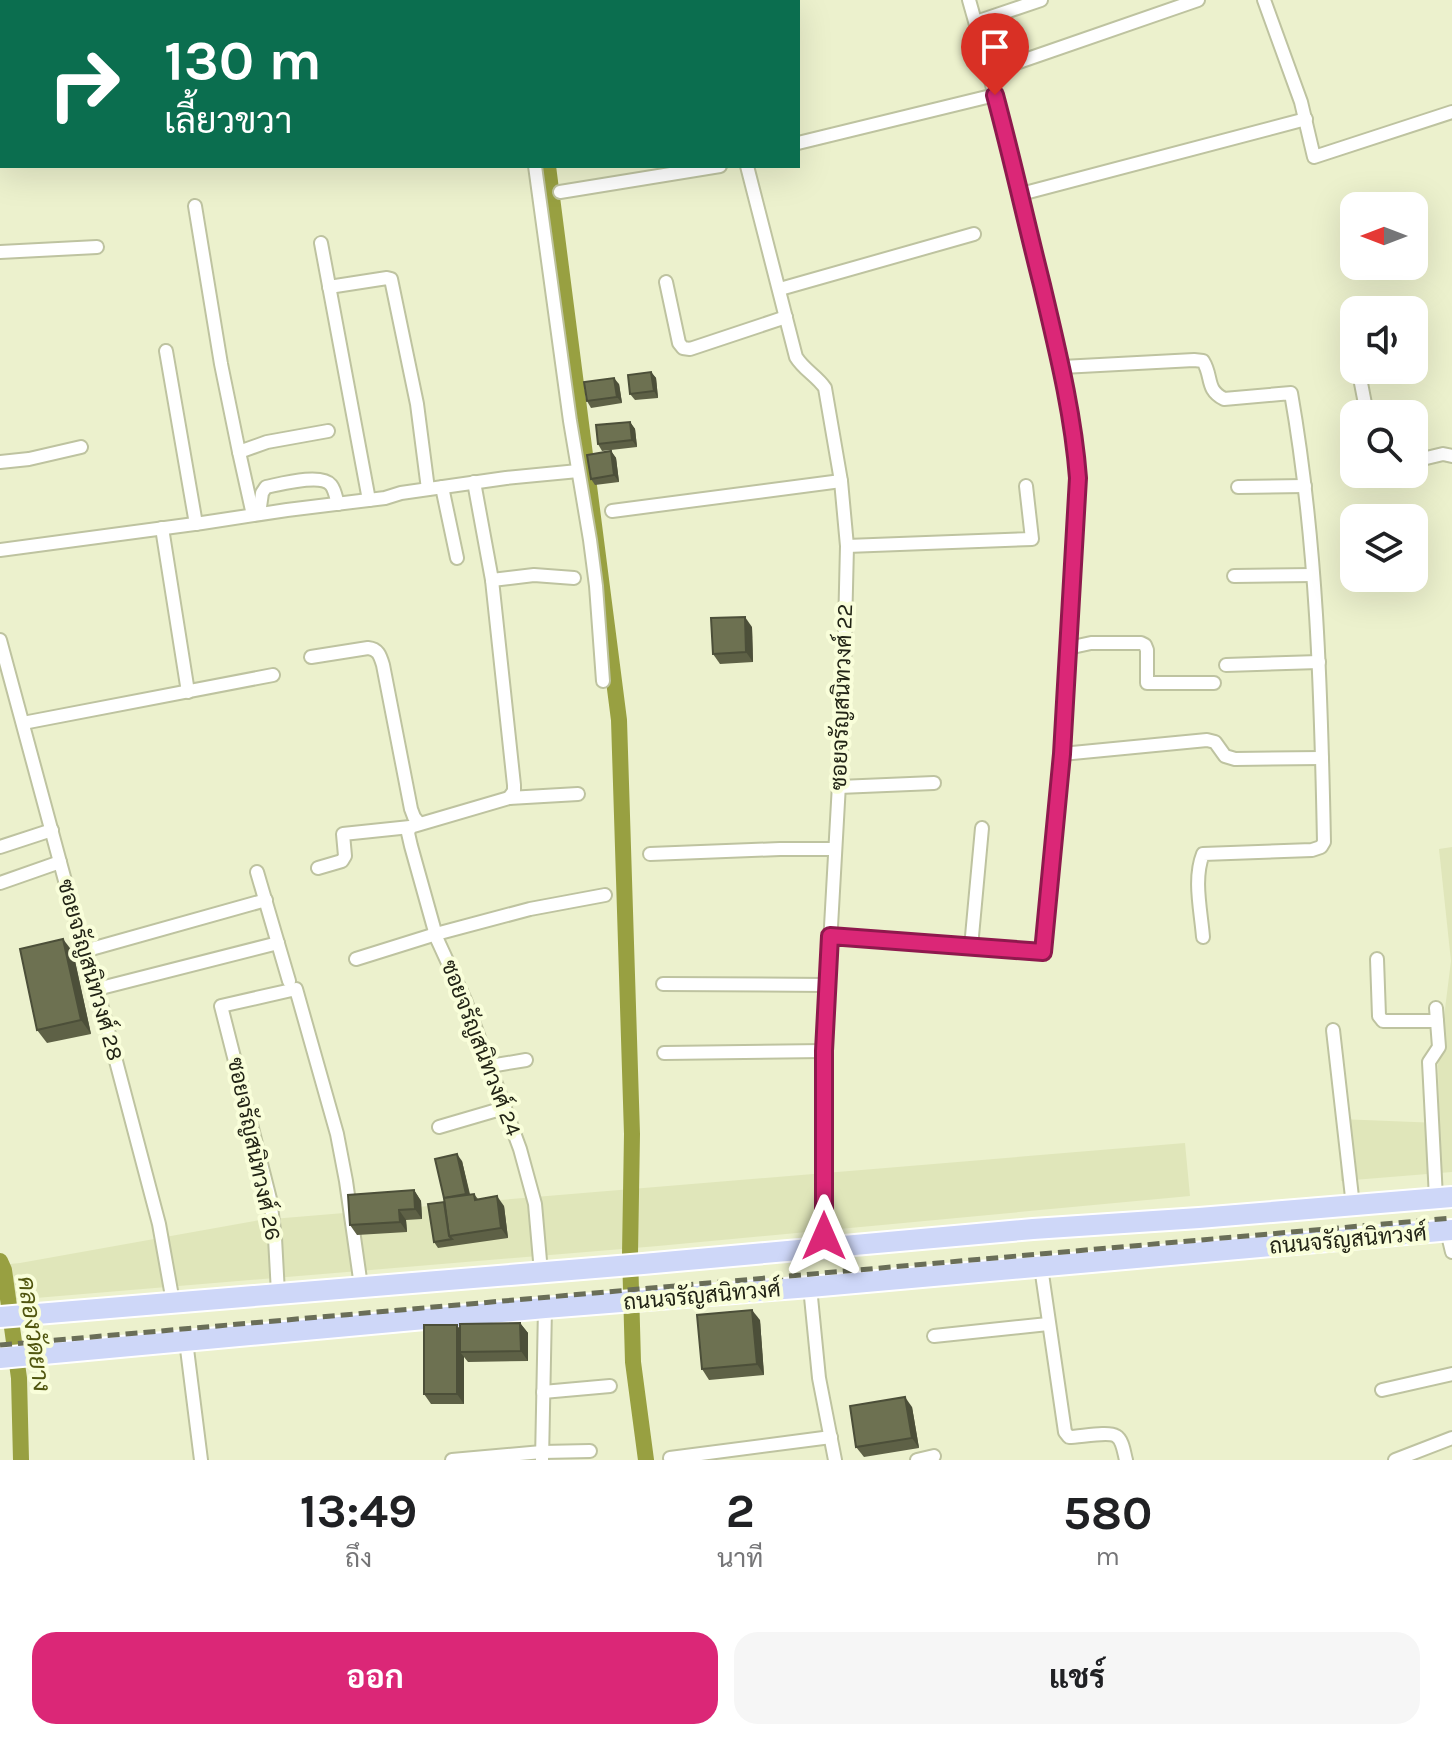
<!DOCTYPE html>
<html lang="th">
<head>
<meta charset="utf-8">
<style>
	:root { --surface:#fff; --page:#f6f6f6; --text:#202124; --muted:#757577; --accent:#db2777 }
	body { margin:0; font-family:Karla,Sarabun,sans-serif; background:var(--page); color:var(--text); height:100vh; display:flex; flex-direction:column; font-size:30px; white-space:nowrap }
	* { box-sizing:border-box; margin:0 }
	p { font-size:26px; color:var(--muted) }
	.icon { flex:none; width:44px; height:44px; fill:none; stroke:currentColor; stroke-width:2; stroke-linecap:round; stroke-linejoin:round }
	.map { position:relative; height:1460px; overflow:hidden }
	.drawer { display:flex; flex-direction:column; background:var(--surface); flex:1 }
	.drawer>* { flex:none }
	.banner { position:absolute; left:0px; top:0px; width:800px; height:168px; box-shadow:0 8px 32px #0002; background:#0b6e4f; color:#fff; overflow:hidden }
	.needle { width:52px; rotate:270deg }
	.buttons { position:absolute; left:1340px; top:192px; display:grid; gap:16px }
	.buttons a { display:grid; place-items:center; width:88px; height:88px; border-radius:16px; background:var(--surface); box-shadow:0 8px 32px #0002; font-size:40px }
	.pin { position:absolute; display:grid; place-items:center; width:68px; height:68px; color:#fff; margin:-82px -34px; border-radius:50% 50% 50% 0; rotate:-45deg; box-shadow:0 0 8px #0007 }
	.pin .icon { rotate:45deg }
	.me { position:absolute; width:88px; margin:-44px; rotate:0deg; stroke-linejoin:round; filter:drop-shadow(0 0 6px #0008) }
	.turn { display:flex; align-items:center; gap:28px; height:168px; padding:0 32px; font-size:36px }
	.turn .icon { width:104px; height:104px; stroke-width:2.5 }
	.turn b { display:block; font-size:56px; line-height:68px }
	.eta { display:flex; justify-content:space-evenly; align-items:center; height:136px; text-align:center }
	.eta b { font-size:48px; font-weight:700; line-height:56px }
	.cta { display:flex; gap:16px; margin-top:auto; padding:16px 32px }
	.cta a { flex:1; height:92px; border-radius:24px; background:var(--accent); color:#fff; font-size:32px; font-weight:700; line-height:92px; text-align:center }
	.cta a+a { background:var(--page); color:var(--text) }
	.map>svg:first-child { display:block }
	.built { fill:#e0e6ba }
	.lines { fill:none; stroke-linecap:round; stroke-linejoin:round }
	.canal { stroke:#98a041; stroke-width:16 }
	.minor-casing { stroke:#bec3a0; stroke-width:16 }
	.primary-casing { stroke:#fff; stroke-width:24 }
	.minor { stroke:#fff; stroke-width:12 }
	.primary { stroke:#ced7f8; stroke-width:20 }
	.rail { stroke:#6a6e58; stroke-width:5; stroke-dasharray:12 6; stroke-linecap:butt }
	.wall { fill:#5e6146 }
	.shaded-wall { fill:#4c4f39 }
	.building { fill:#6d7151; stroke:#4c4f39; stroke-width:2 }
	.route-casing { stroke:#8e194d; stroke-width:20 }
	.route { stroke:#db2777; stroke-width:14 }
	.labels { text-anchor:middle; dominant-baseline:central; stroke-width:8; stroke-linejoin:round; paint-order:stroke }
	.street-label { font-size:22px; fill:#222416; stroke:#f9feda }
	.water-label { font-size:24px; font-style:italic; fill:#50550e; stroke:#f9feda }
</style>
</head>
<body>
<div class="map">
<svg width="1452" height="1460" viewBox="0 0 1452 1460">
	<rect width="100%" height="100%" fill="#ecf1cd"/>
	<g class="built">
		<path d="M1452,847V1172L1341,1181L1339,1119L1439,1123L1438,1065L1451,961L1439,849Z"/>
		<path d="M1185,1143L1190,1196L658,1246L0,1301V1265L20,1263L260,1220Z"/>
	</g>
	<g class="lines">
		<g class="canal">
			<path d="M526,0V2"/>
			<path d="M255,2L264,0"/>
			<path d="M0,58L2,57"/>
			<path d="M548,166L619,720L632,1134L630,1254L633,1362L646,1460"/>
			<path d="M0,1261L4,1270L19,1378L21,1460"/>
		</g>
		<g class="minor-casing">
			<g id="minor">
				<path d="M517,0L518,2"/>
				<path d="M700,0L701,2"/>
				<path d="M1264,0L1301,102L1314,157L1452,112"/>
				<path d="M194,2L203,0"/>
				<path d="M976,22L1041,0"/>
				<path d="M0,41H2"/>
				<path d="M990,72L1198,0"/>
				<path d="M798,143L995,95"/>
				<path d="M535,166L570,421L590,540L596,586L603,681"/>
				<path d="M747,166L796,357C804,370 817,376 825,388L841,481L847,546L843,713L824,1051V1247"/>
				<path d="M560,192L720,166"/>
				<path d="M1021,194L1306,119"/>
				<path d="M195,206L221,364L239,452"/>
				<path d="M321,243L369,500"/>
				<path d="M0,252L97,247"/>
				<path d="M666,282L679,343L683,348L690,349L786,317"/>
				<path d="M329,287L387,278L391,279L417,404L428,489"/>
				<path d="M780,289L974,234"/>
				<path d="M166,351L196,524"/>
				<path d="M1062,367L1194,360L1203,361C1213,377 1205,389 1224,399L1291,393C1317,541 1321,692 1324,842L1321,847L1312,850L1203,854C1193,879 1201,911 1203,937"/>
				<path d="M1360,378L1367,414"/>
				<path d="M1414,461L1443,454L1452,456"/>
				<path d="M0,462L29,459L81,447"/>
				<path d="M474,482L492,580L514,785V791L509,798"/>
				<path d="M442,487L457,558"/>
				<path d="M1238,487L1305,486"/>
				<path d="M612,511L841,481"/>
				<path d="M259,514L262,493L266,487C281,484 321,473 331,485C335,490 336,498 338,504"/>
				<path d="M253,515L239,452L267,442L328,431"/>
				<path d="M162,528L188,692"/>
				<path d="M847,546L1032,539L1026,486"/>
				<path d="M0,550L202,523L287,510L385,498L401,493L506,478L578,471"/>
				<path d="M1234,576L1313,575"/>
				<path d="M492,580L534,575L574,578"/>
				<path d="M0,640L84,951L97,989L159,1224L173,1302"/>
				<path d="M1068,648L1091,643H1141L1145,645L1147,650V683H1214"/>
				<path d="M311,657L368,648C378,649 380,655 383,665L411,809L414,817L419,823"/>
				<path d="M1226,665L1319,662"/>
				<path d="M23,723L273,675"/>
				<path d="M1062,754L1207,740L1215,742L1225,756L1235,759L1322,758"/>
				<path d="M839,787L934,783"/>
				<path d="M410,827L408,833L411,846L437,939L465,1000L520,1149L535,1204L541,1272"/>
				<path d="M0,847L52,830"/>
				<path d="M650,854L780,849H834"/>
				<path d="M318,868L342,861L345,856L343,834L410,827L509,798L578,794"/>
				<path d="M257,872L289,981"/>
				<path d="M0,883L60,862"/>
				<path d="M830,936L1043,952L1062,754L1078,478C1073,412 1057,349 1041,285C1019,190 996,94 969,0"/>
				<path d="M971,947L982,828"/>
				<path d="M84,951L266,900"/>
				<path d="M356,959L436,934L530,909L605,895"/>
				<path d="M1377,959L1379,1016L1383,1021H1437"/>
				<path d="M663,984L828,985"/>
				<path d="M97,989L278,943"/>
				<path d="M1333,1030L1353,1206"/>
				<path d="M664,1053L824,1051"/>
				<path d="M490,1066L526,1060"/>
				<path d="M439,1127L504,1108"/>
				<path d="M1436,1198L1429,1062L1439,1047L1436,1008"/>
				<path d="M1447,1231L1452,1252"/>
				<path d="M1041,1267L1065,1432L1069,1437C1080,1437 1108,1431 1116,1436C1123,1440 1124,1453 1126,1460"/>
				<path d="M810,1287L819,1378L835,1460"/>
				<path d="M278,1293L275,1238L270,1199L221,1006L296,989L337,1134L346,1181L361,1286"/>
				<path d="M934,1336L1048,1324"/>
				<path d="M186,1341L201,1460"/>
				<path d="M1382,1390L1452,1374"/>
				<path d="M543,1392L610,1386"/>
				<path d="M670,1458L831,1437"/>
				<path d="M452,1460L542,1452L590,1451"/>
				<path d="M542,1460L545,1308"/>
				<path d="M917,1460L934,1456"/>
				<path d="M1395,1460L1452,1438"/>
			</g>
		</g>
		<g class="primary-casing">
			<g id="primary">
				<path d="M0,1317L643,1264L1033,1229L1199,1218L1452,1197"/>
				<path d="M0,1358L545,1308L810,1287L1452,1230"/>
			</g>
		</g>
		<use href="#minor" class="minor"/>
		<use href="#primary" class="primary"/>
		<path class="rail" d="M0,1345L1452,1218"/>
	</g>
	<g class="wall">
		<path d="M651,372L656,378L658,398L635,400L630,394Z"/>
		<path d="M619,384L622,403L591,408L587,401Z"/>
		<path d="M630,422L635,429L637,447L602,451L598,444Z"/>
		<path d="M611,451L616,458L619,482L595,485L591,479Z"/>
		<path d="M752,627L753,662L720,664L713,654Z"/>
		<path d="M73,952L91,1034L47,1043L37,1030Z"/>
		<path d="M462,1161L470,1194H474L478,1199L504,1206L508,1238L438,1248L434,1242L444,1202Z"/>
		<path d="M414,1190L421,1201L422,1219L406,1220L407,1232L357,1235L350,1225Z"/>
		<path d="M760,1320L764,1375L709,1380L702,1369Z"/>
		<path d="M520,1323L528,1333V1361L468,1362L464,1357V1404H431L424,1394L460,1330Z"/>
		<path d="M912,1407L919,1448L864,1457L856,1447Z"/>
	</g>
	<g class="shaded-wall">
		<path d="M651,372L656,378L658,398L654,391Z"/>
		<path d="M614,378L619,384L622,403L617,397Z"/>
		<path d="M630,422L635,429L637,447L632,440Z"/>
		<path d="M611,451L616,458L619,482L614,475Z"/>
		<path d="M745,617L752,627L753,662L746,652Z"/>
		<path d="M63,939L73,952L91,1034L81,1020Z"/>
		<path d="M457,1154L462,1161L471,1201L466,1194Z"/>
		<path d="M414,1190L421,1201L422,1219L415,1209Z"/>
		<path d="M497,1196L504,1206L508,1238L501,1228Z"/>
		<path d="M399,1210L406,1220L407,1232L400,1222Z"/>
		<path d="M752,1310L760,1320L764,1375L757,1364Z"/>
		<path d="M520,1323L528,1333V1361L521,1351Z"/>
		<path d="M457,1325L464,1335L460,1352L464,1357V1404L457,1394Z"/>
		<path d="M905,1397L912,1407L919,1448L912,1438Z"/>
	</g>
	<g class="building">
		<path d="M651,372L654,391L630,394L628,375Z"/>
		<path d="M614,378L617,397L587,401L584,382Z"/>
		<path d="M630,422L632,440L598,444L596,425Z"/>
		<path d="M611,451L614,475L591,479L587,455Z"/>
		<path d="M745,617L746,652L713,654L711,618Z"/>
		<path d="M63,939L81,1020L37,1030L20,949Z"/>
		<path d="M457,1154L466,1194L444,1198L435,1159Z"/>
		<path d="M414,1190L415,1209L399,1210L400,1222L350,1225L348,1195Z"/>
		<path d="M474,1194L475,1200L497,1196L501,1228L449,1236L444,1198Z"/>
		<path d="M444,1202L449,1236L452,1239L434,1242L428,1204Z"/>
		<path d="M752,1310L757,1364L702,1369L697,1315Z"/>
		<path d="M520,1323L521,1351L460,1352V1324Z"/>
		<rect x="424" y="1325" width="33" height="69"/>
		<path d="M905,1397L912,1438L856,1447L850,1406Z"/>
	</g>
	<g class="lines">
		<g class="route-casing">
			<path id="route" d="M824,1236V1051L830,936L1043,952L1062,754L1078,478C1073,412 1057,349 1042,285C1026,222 1012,158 995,95"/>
		</g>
		<use href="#route" class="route"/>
	</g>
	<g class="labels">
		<g class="street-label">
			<text transform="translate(842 697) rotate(-88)">ซอยจรัญสนิทวงศ์ 22</text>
			<text transform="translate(90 970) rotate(74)">ซอยจรัญสนิทวงศ์ 28</text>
			<text transform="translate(481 1048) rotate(69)">ซอยจรัญสนิทวงศ์ 24</text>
			<text transform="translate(254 1149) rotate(78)">ซอยจรัญสนิทวงศ์ 26</text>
			<text transform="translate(1348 1240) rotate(-5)">ถนนจรัญสนิทวงศ์</text>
			<text transform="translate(702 1296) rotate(-5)">ถนนจรัญสนิทวงศ์</text>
		</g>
		<g class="water-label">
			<text transform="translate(34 1334) rotate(82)">คลองวัดยาง</text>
		</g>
	</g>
</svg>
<div class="buttons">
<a><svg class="needle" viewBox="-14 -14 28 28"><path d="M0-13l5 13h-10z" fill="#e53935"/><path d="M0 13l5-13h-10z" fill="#757577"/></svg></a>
<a><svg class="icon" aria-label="sound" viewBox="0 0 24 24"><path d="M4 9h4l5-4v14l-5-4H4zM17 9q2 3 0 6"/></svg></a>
<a><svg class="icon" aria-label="search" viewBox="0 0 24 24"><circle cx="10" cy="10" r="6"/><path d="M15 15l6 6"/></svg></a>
<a><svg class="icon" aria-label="layers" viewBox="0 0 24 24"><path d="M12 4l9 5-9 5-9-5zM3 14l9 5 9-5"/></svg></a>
</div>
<div class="pin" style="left:995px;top:95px;background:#d93025"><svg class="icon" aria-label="arrive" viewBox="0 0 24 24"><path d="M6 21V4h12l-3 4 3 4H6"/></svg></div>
<svg class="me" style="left:824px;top:1236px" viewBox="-20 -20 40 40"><path d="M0-17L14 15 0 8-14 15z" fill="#db2777" stroke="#fff" stroke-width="4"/></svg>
<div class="banner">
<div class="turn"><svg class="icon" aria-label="right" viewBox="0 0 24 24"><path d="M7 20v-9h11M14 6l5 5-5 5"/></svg><div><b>130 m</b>เลี้ยวขวา</div></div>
</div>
</div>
<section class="drawer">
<div class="eta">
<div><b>13:49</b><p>ถึง</p></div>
<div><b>2</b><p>นาที</p></div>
<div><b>580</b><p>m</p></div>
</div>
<div class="cta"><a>ออก</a><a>แชร์</a></div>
</section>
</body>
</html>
